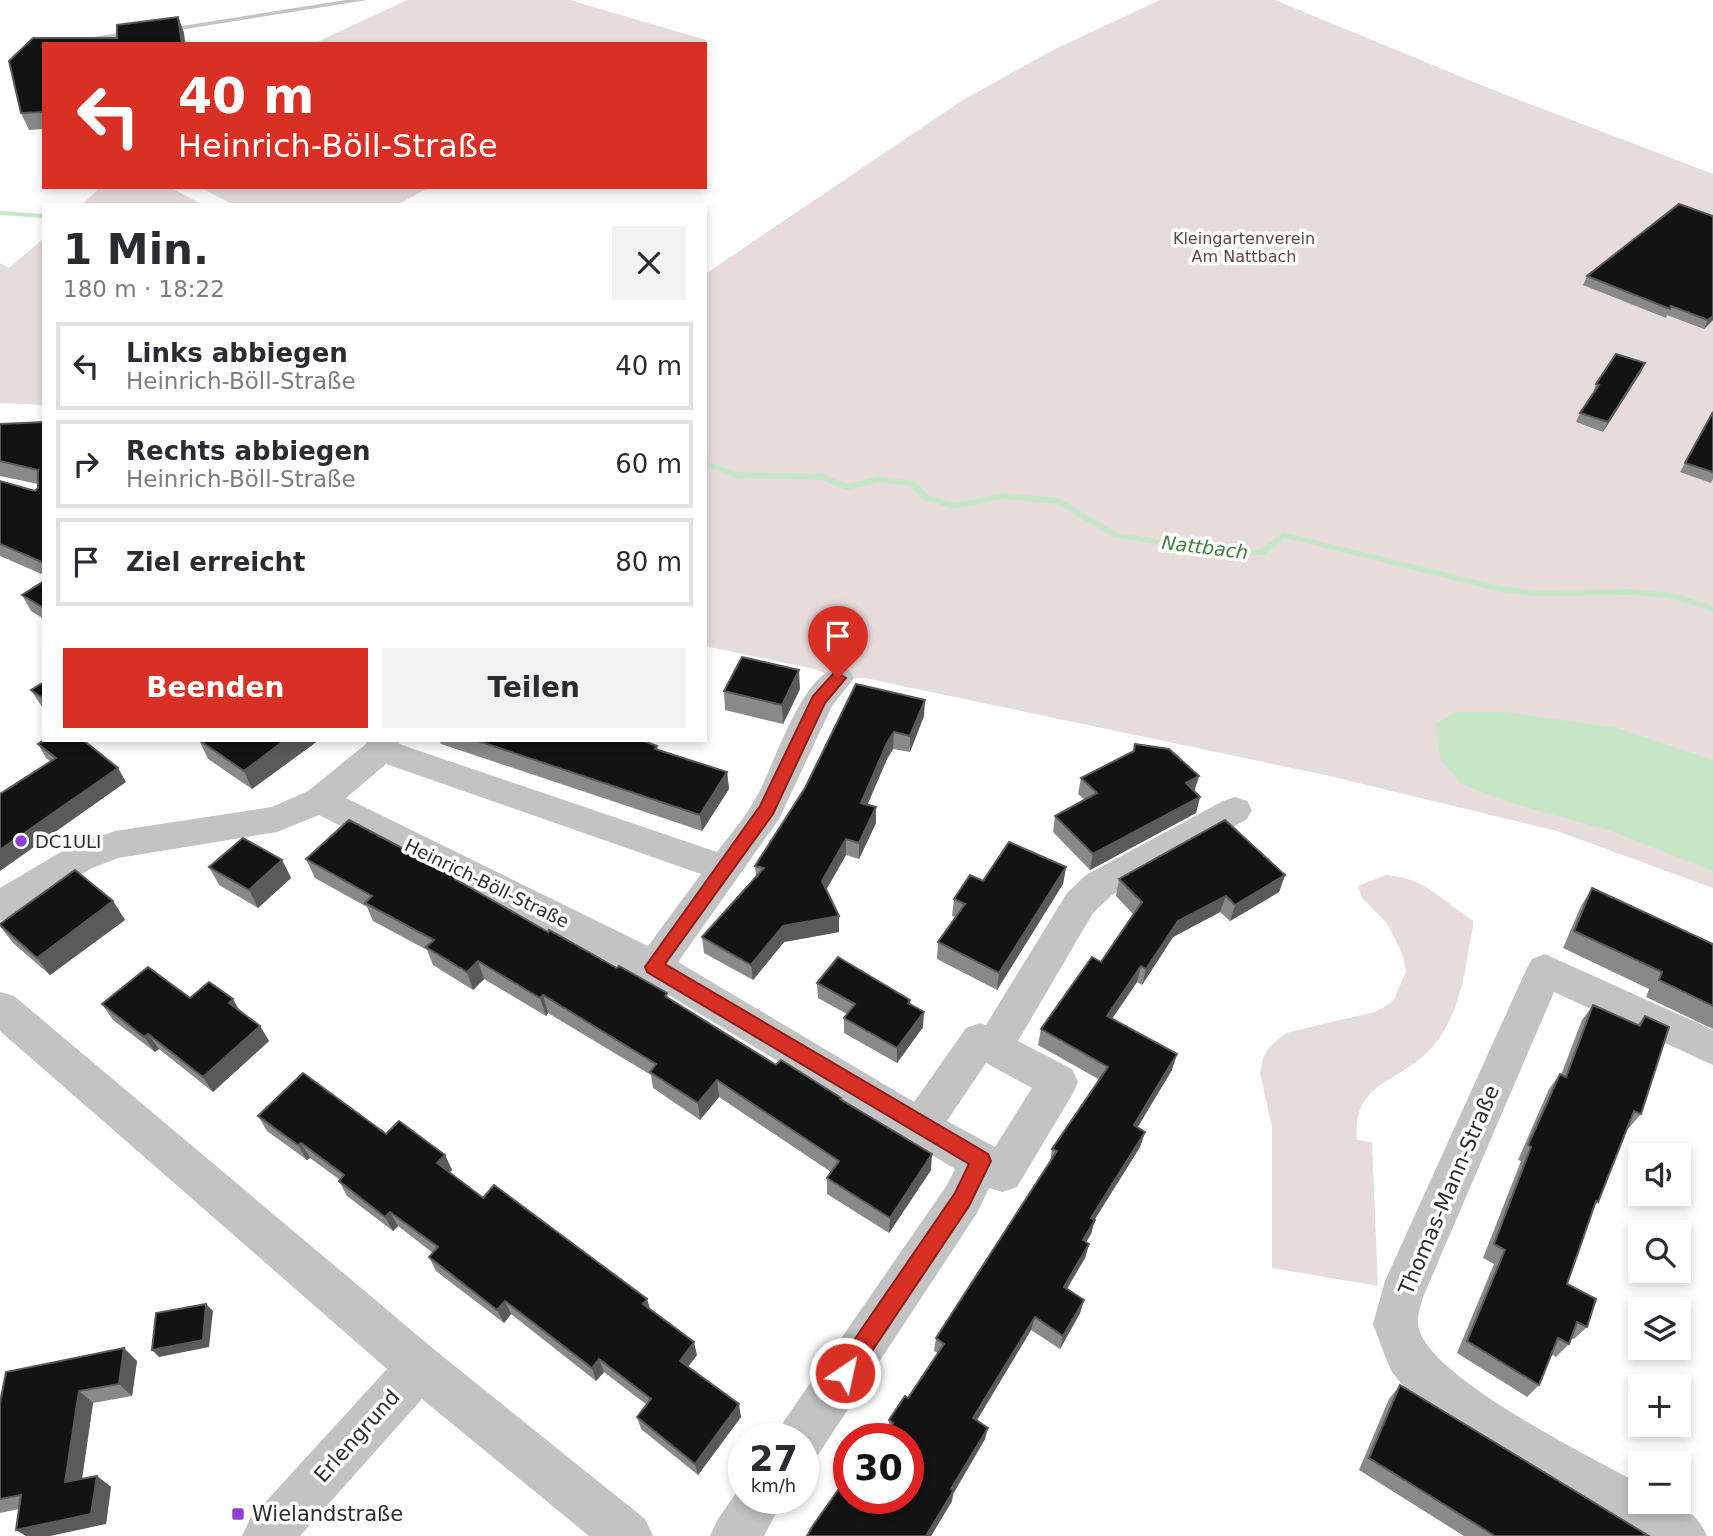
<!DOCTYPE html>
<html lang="de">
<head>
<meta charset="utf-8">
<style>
	:root { --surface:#fff; --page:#f2f2f3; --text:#2b2b33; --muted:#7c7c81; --line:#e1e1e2; --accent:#d93025 }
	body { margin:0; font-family:"DejaVu Sans",sans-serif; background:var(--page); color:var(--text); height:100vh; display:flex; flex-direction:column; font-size:26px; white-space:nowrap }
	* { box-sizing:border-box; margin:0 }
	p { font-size:23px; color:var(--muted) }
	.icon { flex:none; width:38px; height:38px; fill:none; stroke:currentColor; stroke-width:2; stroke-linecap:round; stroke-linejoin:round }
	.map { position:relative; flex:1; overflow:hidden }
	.sheet { position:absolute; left:42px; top:203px; width:665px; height:539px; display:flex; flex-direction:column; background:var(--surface); border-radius:0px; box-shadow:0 4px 10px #0003 }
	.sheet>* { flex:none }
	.hud { position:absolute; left:42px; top:42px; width:665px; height:147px; border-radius:0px; box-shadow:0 4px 10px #0003; background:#d93025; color:#fff; overflow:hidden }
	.buttons { position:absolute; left:1628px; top:1143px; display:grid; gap:14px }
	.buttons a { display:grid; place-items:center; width:63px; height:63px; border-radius:0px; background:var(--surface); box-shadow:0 4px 10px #0003; font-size:35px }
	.speed { position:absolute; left:728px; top:1423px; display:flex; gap:14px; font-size:35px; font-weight:700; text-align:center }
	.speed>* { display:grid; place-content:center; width:91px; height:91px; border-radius:50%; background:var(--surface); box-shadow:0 4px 10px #0003; line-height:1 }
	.speed small { font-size:18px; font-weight:400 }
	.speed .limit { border:10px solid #d22; background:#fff; color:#111 }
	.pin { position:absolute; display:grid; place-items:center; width:60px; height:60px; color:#fff; margin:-72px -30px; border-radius:50% 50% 50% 0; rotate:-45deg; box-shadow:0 0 7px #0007 }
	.pin .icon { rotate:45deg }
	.me { position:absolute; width:77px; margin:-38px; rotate:34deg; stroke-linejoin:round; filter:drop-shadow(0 0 5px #0008) }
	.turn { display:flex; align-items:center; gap:24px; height:147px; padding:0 21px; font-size:32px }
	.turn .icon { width:91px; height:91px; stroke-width:2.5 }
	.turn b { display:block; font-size:49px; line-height:60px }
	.round { display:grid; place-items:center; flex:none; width:74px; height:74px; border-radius:0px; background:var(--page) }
	.head { display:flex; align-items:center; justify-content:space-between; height:119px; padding:0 21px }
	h1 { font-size:42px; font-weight:700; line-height:52px }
	.action { display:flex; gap:14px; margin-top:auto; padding:14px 21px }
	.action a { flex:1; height:80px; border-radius:0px; background:var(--accent); color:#fff; font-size:28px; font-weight:700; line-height:80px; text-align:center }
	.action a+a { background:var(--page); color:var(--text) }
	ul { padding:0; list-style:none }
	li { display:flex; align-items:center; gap:21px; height:88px; margin:0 14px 10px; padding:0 7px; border:4px solid var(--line); border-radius:0px }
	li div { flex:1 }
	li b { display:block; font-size:26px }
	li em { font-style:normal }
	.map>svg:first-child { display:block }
	.green { fill:#e8dcdb }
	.water { fill:#c8e7c9 }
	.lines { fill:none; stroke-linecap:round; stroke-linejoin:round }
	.stream { fill:#c8e7c9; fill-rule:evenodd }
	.service { fill:#c3c3c3; fill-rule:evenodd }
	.minor { fill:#c3c3c3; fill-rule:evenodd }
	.wall { fill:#898989 }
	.shaded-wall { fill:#5a5a5a }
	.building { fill:#131313; stroke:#5a5a5a; stroke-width:2 }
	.route { fill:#d93025; stroke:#8d1f18; stroke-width:2 }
	.poi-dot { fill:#8f3fd2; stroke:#fff; stroke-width:2.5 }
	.labels { text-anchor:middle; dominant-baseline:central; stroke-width:7; stroke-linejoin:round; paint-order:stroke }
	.far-park-label { font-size:16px; fill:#63443e; stroke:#fff }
	.poi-label { font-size:18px; fill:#2c2c2c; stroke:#fff; text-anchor:start }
	.street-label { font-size:18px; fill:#2c2c2c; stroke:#fff }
	.water-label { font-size:19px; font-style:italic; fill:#407f40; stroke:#fff }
	.near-street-label { font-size:21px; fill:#2c2c2c; stroke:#fff }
	.near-poi-label { font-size:21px; fill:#2c2c2c; stroke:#fff; text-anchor:start }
</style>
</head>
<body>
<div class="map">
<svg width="1713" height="1536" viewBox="0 0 1713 1536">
	<rect width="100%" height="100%" fill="#fff"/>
	<g class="green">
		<path d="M407,0H570L706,40L700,44H313Z"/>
		<path d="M1160,0H1275L1491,89L1713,174V888L1557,831L1325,775L888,683L865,678H838L814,669L705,646V274L963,100L1055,49Z"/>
		<path d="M101,187H169L203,205H81Z"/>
		<path d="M199,187H430L397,205H234Z"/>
		<path d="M44,238V405L0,403V263L9,268Z"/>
		<path d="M1386,875C1425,878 1442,900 1473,921C1474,929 1471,934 1470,942C1464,983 1455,1030 1421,1058C1388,1085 1353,1087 1357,1140L1372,1142L1378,1286L1272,1268V1127L1260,1073L1263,1058L1269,1047L1286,1033L1374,1012L1384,1007L1393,1001L1406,972L1402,953L1387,923L1362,898L1358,886Z"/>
	</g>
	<path class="water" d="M1456,712H1505L1617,728L1713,760V871L1611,831L1511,803L1461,784L1440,759L1436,724Z"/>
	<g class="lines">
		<g class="stream">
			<path d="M0,211L44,214V218L0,215Z"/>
			<path d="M705,461L737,472L823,474L847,484L880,476L913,481L916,482L928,495L954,503L1004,493L1059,498L1118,533L1228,550H1259L1283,532L1501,586L1534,590L1635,589L1674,593L1713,606V612L1673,599L1635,595L1534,596L1501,592L1285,538L1264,555L1228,556L1113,537L1057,504L1004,499L954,509L922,499L910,486L880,482L846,490L822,480L736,478L705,466Z"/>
		</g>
		<g class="service">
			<path d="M346,0H367L161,33L157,30Z"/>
			<path d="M139,30L143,33L142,35L74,44H48Z"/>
		</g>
		<g class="minor">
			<path d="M838,667L849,670L854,678L832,706L779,819L678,962L914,1102L966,1028L980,1023L986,1025L1067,893L1086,875L1223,801L1235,797L1247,801L1252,810L1247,819L1112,895L1093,913L1018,1041L1072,1069L1078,1082L1072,1095L1017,1187L1002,1192L989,1188L977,1213L818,1455L803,1461V1438H778L784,1421L947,1185L955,1169L641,978L319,815L277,832L118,858L90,869L13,916L0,921V888L66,849L115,831L272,807L308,791L366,744L367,740H399V744L717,852C729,836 743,820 753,803C775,768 797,679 838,667ZM386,764L701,874L648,946L346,798ZM986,1063L1032,1088L995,1147L947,1121Z"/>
			<path d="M1545,954L1713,1030V1065L1554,992L1423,1297C1421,1305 1417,1315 1418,1323C1420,1374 1595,1459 1640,1484V1502C1672,1502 1693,1504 1707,1536H1635L1445,1424L1416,1402L1392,1372L1385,1356L1373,1324L1385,1281L1526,970L1532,959Z"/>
			<path d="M0,992L14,996L436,1351L645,1519L653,1536H589L422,1399L300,1536H242L250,1519L387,1369L0,1031Z"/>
			<path d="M744,1481V1498H784L764,1536H710L718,1519Z"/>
		</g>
	</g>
	<g class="wall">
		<path d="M178,17L184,33L185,44H44V129L29,130L21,113L9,61L33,38H117V25Z"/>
		<path d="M1587,276L1713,320L1704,329L1667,315L1666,318L1583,285Z"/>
		<path d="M1641,372L1603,432L1576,422L1580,413L1593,393L1596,384Z"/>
		<path d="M1713,412V479L1711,483L1680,472Z"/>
		<path d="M44,422V575L0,556V481L35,491L38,488V484L0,476V424Z"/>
		<path d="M44,581V619L31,611L22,595Z"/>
		<path d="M44,682V710L31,690Z"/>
		<path d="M856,684L924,716L910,752L893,749L887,759L867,805L876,807V823L859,859L846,855L826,890L839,932L784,942L753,980L704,953L702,937L756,877L755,866L805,788Z"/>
		<path d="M800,689L783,724L725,710L724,691Z"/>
		<path d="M199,740H319L252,789L208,759Z"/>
		<path d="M439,740H641L657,746L658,750L727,772L729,789L702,831L441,744Z"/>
		<path d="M38,744L126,782L50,761L46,758Z"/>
		<path d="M1135,744L1199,776L1194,791L1200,797L1196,813L1090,870L1053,832L1055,816L1085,800L1078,794L1081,778L1133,751Z"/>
		<path d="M306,859L459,881L548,932L667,993L668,998L776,1065L841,1100L931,1170L889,1233L827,1194V1178L831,1172L719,1097L700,1120L653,1088L651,1075L548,1013L546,1016L484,979L473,990L433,965L427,950L373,921L367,907L315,878Z"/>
		<path d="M282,860L291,878L258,908L219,885L209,867Z"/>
		<path d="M1066,867L1063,884L997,990L937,959L938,942L956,917L952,916L954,899L983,881Z"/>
		<path d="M1285,875L1279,892L1230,921L1220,912L1173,937L1142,985L1137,982L1112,1019L1172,1070L1137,1127L1145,1132L1140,1147L1094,1220L1091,1234L1086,1242L1089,1244L1085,1258L1067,1289L1084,1300L1080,1313L1060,1349L1031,1330L977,1420L985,1439L953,1494L952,1501L931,1536H807L849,1498H908L889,1429V1420L908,1398L938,1353L934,1351L936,1338L1050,1162L1052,1149L1100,1080L1038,1045L1041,1029L1101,962L1133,914L1116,896L1119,879Z"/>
		<path d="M1592,888L1713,944V1029L1646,997L1649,989L1563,948L1581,906Z"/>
		<path d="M113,901L125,920L50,975L13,943L0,926Z"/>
		<path d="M817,983L910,1000V1004L923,1027L897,1063L844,1033V1018L847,1014L818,998Z"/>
		<path d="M190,998L240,1011L260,1026L269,1041L213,1092L159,1049L155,1052L113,1020L102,1004Z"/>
		<path d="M1593,1005L1637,1025L1645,1016L1641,1114L1628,1129L1627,1128L1598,1202L1594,1206L1567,1284L1587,1327L1574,1339L1571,1338L1569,1344L1556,1357L1551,1354L1539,1385L1527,1397L1457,1353L1494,1264L1483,1258L1521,1161L1518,1160L1549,1089L1560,1074L1561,1075L1582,1020Z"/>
		<path d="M258,1116L386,1134L445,1155L452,1170L449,1172L483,1198L650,1310L697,1355L688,1367L741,1417L698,1475L641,1429L637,1417L647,1405L604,1372L596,1381L511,1314L504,1323L436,1271L429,1257L433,1253L398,1226L393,1231L347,1196L339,1181L340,1180L310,1158L307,1160L267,1131Z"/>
		<path d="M137,1361L132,1396L93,1403L82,1479L97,1476L111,1487L106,1524L19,1509L0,1513V1403Z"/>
		<path d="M1400,1385L1649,1536H1464L1359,1470L1389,1399Z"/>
	</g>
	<g class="shaded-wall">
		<path d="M178,17L184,33L185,44H182Z"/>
		<path d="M1713,316V320L1704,329L1708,320Z"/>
		<path d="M1645,363L1641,372L1603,432L1608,422Z"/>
		<path d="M799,670L800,689L783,724L782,705Z"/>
		<path d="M925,700L924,716L910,752V736Z"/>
		<path d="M894,732L893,749L887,759L861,820V803L887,743Z"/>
		<path d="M285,740H319L252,789L244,771Z"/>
		<path d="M118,768L126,782L0,871V850Z"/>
		<path d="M727,772L729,789L702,831L700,815Z"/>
		<path d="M1199,776L1194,792L1186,783Z"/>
		<path d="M1200,797L1196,813L1090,870L1093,854Z"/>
		<path d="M876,807V823L859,859V843Z"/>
		<path d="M846,839V855L822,897V881Z"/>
		<path d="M282,860L291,878L258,908L249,890Z"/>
		<path d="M1066,867L1063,884L997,990L999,973Z"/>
		<path d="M1285,875L1279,892L1230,921L1235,905Z"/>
		<path d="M1226,896L1220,912L1173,937L1142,985L1146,969L1178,921Z"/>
		<path d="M113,901L125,920L50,975L37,958Z"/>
		<path d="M839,916V932L784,942L753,980L751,965L783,926Z"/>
		<path d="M478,961L484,979L473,990L467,972Z"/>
		<path d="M1141,966L1137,982L1103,1032L1107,1016Z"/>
		<path d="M543,995L548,1013L546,1016L540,998Z"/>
		<path d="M233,999L242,1015L229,1003Z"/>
		<path d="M924,1012L923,1027L897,1063V1048Z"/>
		<path d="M260,1026L269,1041L213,1092L203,1077Z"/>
		<path d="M148,1034L159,1049L155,1052L144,1037Z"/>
		<path d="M1177,1054L1172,1070L1130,1140L1134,1125Z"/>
		<path d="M717,1080L719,1097L700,1120L698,1103Z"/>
		<path d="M1145,1132L1140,1147L1087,1232L1091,1218Z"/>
		<path d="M301,1143L310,1158L307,1160L298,1145Z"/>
		<path d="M932,1154L931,1170L889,1233L890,1218Z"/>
		<path d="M445,1155L452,1170L444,1178L437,1163Z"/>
		<path d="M390,1212L398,1226L393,1231L385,1217Z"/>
		<path d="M1095,1220L1091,1234L1079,1254L1083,1240Z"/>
		<path d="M1089,1244L1085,1258L1060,1300L1064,1287Z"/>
		<path d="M647,1299L651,1312L643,1304Z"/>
		<path d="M1084,1300L1080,1313L1060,1349L1063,1336Z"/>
		<path d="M505,1301L511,1314L504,1323L497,1310Z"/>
		<path d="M206,1304L213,1311L209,1347L159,1357L152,1350Z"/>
		<path d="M1035,1317L1031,1330L971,1430L973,1418Z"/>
		<path d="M694,1342L697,1355L683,1373L680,1361Z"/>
		<path d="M124,1348L137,1361L132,1396L119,1384Z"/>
		<path d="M599,1359L604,1372L596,1381L592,1368Z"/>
		<path d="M79,1391L93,1403L80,1492L65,1482Z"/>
		<path d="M739,1404L741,1417L698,1475L695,1464Z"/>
		<path d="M988,1428L985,1439L953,1494L952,1501L931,1536H926L951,1489Z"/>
		<path d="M97,1476L111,1487L106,1524L50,1536H26L16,1530Z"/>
	</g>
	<g class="building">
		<path d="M178,17L182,44H44V112L21,113L9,61L33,38H117V25Z"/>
		<path d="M1679,204L1713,216V316L1708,320L1671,306L1670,309L1587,276Z"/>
		<path d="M1616,354L1645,363L1608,422L1580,413L1599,385L1596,384Z"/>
		<path d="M1713,412V472L1685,463Z"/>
		<path d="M44,422V563L0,544V481L35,491L38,488V470L0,461V424Z"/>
		<path d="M44,581V608L22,595Z"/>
		<path d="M742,657L799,670L782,705L724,691Z"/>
		<path d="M44,682V699L31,690Z"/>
		<path d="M856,684L925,700L910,736L894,732L887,743L861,803L876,807L859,843L846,839L822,881L839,916L783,926L751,965L702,937L764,868L755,866L805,788Z"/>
		<path d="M44,740H83L118,768L0,850V794L56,758L38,744Z"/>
		<path d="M199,740H285L244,771Z"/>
		<path d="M475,740H641L657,746L655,749L727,772L700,815Z"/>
		<path d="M1135,744L1169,749L1199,776L1186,783L1200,797L1093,854L1055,816L1097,793L1081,778L1134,751Z"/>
		<path d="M349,820L457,877L455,879L548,932L549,930L617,968L619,966L667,993L665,996L776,1065L781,1060L841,1098L840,1099L932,1154L890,1218L827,1178L839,1161L717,1080L698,1103L650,1072L656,1064L543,995L540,998L478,961L467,972L426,947L434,940L365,903L372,896L306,859Z"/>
		<path d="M1225,820L1285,875L1235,905L1226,896L1178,921L1146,969L1141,966L1107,1016L1177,1054L1134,1125L1145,1132L1091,1218L1095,1220L1083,1240L1089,1244L1064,1287L1084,1300L1063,1336L1035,1317L973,1418L988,1428L951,1489L954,1490L926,1536H807L812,1527L843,1483L849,1487V1498H908V1438H883L893,1423L889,1420L905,1396L908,1398L944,1344L936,1338L1057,1151L1052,1149L1108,1067L1041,1029L1092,957L1101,962L1142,902L1119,879Z"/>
		<path d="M243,838L282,860L249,890L209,867Z"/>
		<path d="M1009,842L1066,867L999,973L938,942L965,904L954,899L970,875L983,881Z"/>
		<path d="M75,870L113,901L37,958L0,925V924Z"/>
		<path d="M1592,888L1713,944V1006L1659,980L1662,972L1574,931Z"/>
		<path d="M838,957L910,1000L908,1003L924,1012L897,1048L844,1018L855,1004L817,983Z"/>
		<path d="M148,967L190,998L209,982L233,999L229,1003L260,1026L203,1077L148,1034L144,1037L102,1004Z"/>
		<path d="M1593,1005L1640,1026L1645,1016L1669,1027L1641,1114L1634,1111L1598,1202L1596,1201L1567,1284L1596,1299L1587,1327L1577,1322L1569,1344L1558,1338L1539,1385L1467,1341L1505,1250L1494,1244L1531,1147L1528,1145L1560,1074L1566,1077Z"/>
		<path d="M303,1073L386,1134L399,1121L445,1155L437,1163L483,1198L494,1185L647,1299L643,1304L694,1342L680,1361L739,1404L695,1464L637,1417L651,1399L599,1359L592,1368L505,1301L497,1310L429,1257L438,1247L390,1212L385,1217L339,1181L344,1175L301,1143L298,1145L258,1116Z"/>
		<path d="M206,1304L203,1340L152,1350L156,1313Z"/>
		<path d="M124,1348L119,1384L79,1391L65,1482L97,1476L91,1514L16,1530L21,1495L0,1499V1403L6,1372Z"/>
		<path d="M1400,1385L1649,1536H1495L1369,1458Z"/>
	</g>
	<path class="route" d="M838,673L846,678L825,703L773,814L665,964L988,1154L991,1161L969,1206L852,1381L845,1384L837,1381L834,1373L837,1365L955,1193L969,1164L647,972L645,967L760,806L813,696L833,674Z"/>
	<g class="poi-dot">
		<circle cx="21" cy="841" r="7"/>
		<rect x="231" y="1507" width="14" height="14" rx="3.5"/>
	</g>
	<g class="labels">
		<g class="far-park-label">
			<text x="1244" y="238">Kleingartenverein<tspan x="1244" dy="18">Am Nattbach</tspan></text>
		</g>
		<g class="poi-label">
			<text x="35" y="841">DC1ULI</text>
		</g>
		<g class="street-label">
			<text transform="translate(487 883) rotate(26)">Heinrich-Böll-Straße</text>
		</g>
		<g class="water-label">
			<text transform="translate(1205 547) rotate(7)">Nattbach</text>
		</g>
		<g class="near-street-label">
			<text transform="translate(1449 1190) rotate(-67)">Thomas-Mann-Straße</text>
			<text transform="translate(357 1436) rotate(-48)">Erlengrund</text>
		</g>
		<g class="near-poi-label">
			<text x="252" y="1514">Wielandstraße</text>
		</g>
	</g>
</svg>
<div class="buttons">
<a><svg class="icon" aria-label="sound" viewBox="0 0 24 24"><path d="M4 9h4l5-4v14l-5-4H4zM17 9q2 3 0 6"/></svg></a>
<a><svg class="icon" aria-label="search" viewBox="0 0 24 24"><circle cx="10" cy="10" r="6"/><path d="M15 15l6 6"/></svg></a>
<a><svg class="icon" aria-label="layers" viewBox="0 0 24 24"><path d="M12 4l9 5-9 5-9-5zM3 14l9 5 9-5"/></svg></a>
<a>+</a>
<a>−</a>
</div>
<div class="speed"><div>27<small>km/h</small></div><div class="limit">30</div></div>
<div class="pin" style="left:838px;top:678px;background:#d93025"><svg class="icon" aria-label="arrive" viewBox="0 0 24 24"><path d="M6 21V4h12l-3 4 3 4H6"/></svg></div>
<svg class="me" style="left:845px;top:1373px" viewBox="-20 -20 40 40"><circle r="17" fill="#d93025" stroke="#fff" stroke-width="3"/><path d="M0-11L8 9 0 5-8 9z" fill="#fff"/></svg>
<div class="hud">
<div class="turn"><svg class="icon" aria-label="left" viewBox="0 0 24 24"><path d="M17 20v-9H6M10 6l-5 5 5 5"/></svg><div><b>40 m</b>Heinrich-Böll-Straße</div></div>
</div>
<section class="sheet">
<div class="head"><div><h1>1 Min.</h1><p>180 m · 18:22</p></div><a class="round"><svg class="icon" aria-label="close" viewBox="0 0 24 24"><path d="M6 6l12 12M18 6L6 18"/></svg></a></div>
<ul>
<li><svg class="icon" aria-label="left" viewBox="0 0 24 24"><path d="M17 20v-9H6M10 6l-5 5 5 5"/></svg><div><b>Links abbiegen</b><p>Heinrich-Böll-Straße</p></div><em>40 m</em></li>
<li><svg class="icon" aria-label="right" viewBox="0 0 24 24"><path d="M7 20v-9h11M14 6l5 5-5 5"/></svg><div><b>Rechts abbiegen</b><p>Heinrich-Böll-Straße</p></div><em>60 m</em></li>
<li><svg class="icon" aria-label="arrive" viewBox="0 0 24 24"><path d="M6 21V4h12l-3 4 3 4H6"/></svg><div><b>Ziel erreicht</b></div><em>80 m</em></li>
</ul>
<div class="action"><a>Beenden</a><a>Teilen</a></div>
</section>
</div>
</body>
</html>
